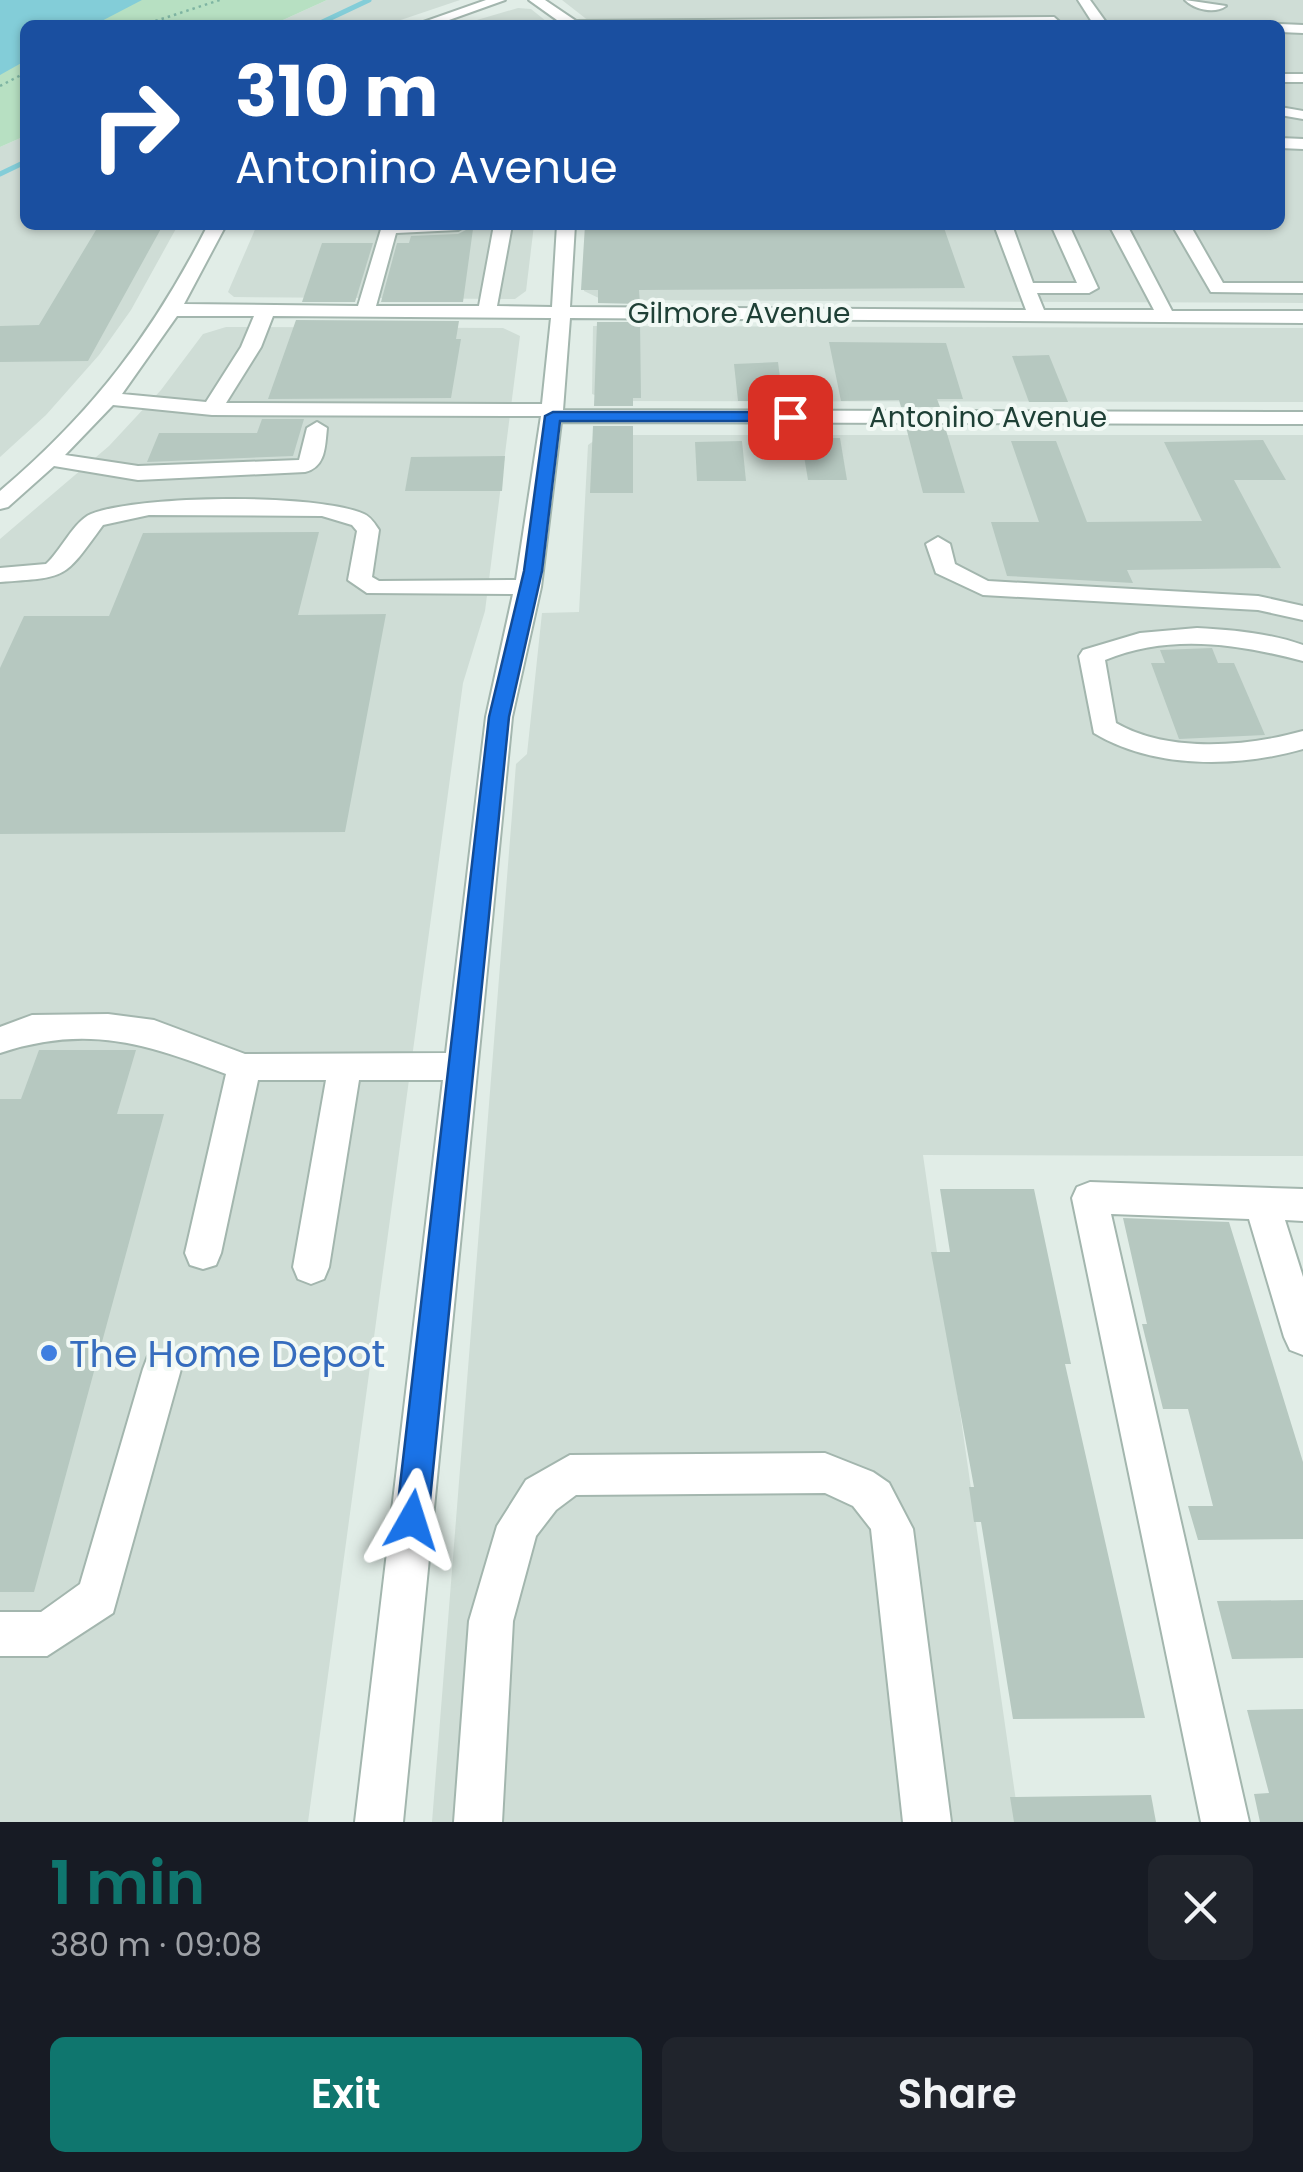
<!DOCTYPE html>
<html lang="en">
<head>
<meta charset="utf-8">
<style>
	:root { --surface:#171b24; --page:#20242c; --text:#f1f3f6; --muted:#9ea1a6; --accent:#0f766e }
	body { margin:0; font-family:Poppins,sans-serif; background:var(--page); color:var(--text); height:100vh; display:flex; flex-direction:column; font-size:38px; white-space:nowrap }
	* { box-sizing:border-box; margin:0 }
	p { font-size:32px; color:var(--muted) }
	.icon { flex:none; width:55px; height:55px; fill:none; stroke:currentColor; stroke-width:2; stroke-linecap:round; stroke-linejoin:round }
	.map { position:relative; height:1822px; overflow:hidden }
	.sheet { display:flex; flex-direction:column; background:var(--surface); flex:1 }
	.sheet>* { flex:none }
	.banner { position:absolute; left:20px; top:20px; width:1265px; height:210px; border-radius:15px; box-shadow:0 2px 8px #0004; background:#1a4fa0; color:#fff; overflow:hidden }
	.pin { position:absolute; display:grid; place-items:center; width:85px; height:85px; color:#fff; margin:-42px; border-radius:20px; box-shadow:0 5px 15px #0006 }
	.me { position:absolute; width:110px; margin:-55px; rotate:6deg; stroke-linejoin:round; filter:drop-shadow(0 0 8px #0008) }
	.turn { display:flex; align-items:center; gap:35px; height:210px; padding:0 50px; font-size:45px }
	.turn .icon { width:130px; height:130px; stroke-width:2.5 }
	.turn b { display:block; font-size:70px; line-height:85px }
	.round { display:grid; place-items:center; flex:none; width:105px; height:105px; border-radius:15px; background:var(--page) }
	.head { display:flex; align-items:center; justify-content:space-between; height:170px; padding:0 50px }
	h1 { font-size:60px; font-weight:600; line-height:75px; color:var(--accent) }
	.action { display:flex; gap:20px; margin-top:auto; padding:20px 50px }
	.action a { flex:1; height:115px; border-radius:15px; background:var(--accent); color:#fff; font-size:40px; font-weight:600; line-height:115px; text-align:center }
	.action a+a { background:var(--page); color:var(--text) }
	.map>svg:first-child { display:block }
	.built { fill:#cfddd6 }
	.green { fill:#b7e0c2 }
	.water { fill:#83cdd8 }
	.lines { fill:none; stroke-linecap:round; stroke-linejoin:round }
	.stream { stroke:#83cdd8; stroke-width:5 }
	.building { fill:#b6c8c0 }
	.minor-casing { stroke:#a3b6ae; stroke-width:4 }
	.path { stroke:#7eb4a2; stroke-width:2.5; stroke-dasharray:2.5 4; stroke-linecap:butt }
	.minor { fill:#fff; fill-rule:evenodd }
	.route { fill:#1a73e8; stroke:#114b97; stroke-width:2.5 }
	.shop-dot { fill:#3f7fe0; stroke:#f2f9f5; stroke-width:4 }
	.labels { text-anchor:middle; dominant-baseline:central; stroke-width:8; stroke-linejoin:round; paint-order:stroke }
	.far-street-label { font-size:28px; fill:#1f4036; stroke:#f2f9f5 }
	.near-shop-label { font-size:38px; fill:#366cbe; stroke:#f2f9f5; text-anchor:start }
</style>
</head>
<body>
<div class="map">
<svg width="1303" height="1822" viewBox="0 0 1303 1822">
	<rect width="100%" height="100%" fill="#e1ede7"/>
	<g class="built">
		<path d="M327,0H460L386,25H272Z"/>
		<path d="M562,0H1303V303L603,300L584,291L588,225H1280V25H594Z"/>
		<path d="M518,8L531,9L551,25H460Z"/>
		<path d="M25,136V225H178L131,310L99,355L46,415L0,457V147Z"/>
		<path d="M257,225H534L526,291L515,299L234,297L228,292Z"/>
		<path d="M593,326L1303,328V402L611,401L592,394Z"/>
		<path d="M226,327L503,328L520,336L485,611L463,683L308,1822H0V539L109,446L161,390L203,334Z"/>
		<path d="M602,435H1303V1156L923,1155L1019,1822H432L516,764L527,754L542,613L579,612L588,445Z"/>
	</g>
	<path class="green" d="M0,0H327L272,25H25V136L0,147Z"/>
	<path class="water" d="M0,0H142L94,25H25V61L0,75Z"/>
	<g class="lines">
		<g class="stream">
			<path d="M316,25L369,0"/>
			<path d="M0,174L25,162"/>
		</g>
	</g>
	<g class="building">
		<path d="M99,225H163L88,361L0,362V326L39,325Z"/>
		<path d="M585,225H943L965,288L639,290L640,304L598,303V290H581Z"/>
		<path d="M468,229H473L463,302H381L397,243H409L411,236L458,234Z"/>
		<path d="M322,243H373L355,302H302Z"/>
		<path d="M296,320L459,321L456,339H461L451,398L268,399Z"/>
		<path d="M597,322H640L641,398H633V406H594Z"/>
		<path d="M829,342L946,343L963,399H937L940,407H901L899,400L841,401Z"/>
		<path d="M1049,355L1068,402H1029L1012,356Z"/>
		<path d="M778,362L783,401H738L734,364Z"/>
		<path d="M262,419H304L293,456L147,462L159,433H257Z"/>
		<path d="M593,426H633V493H590Z"/>
		<path d="M906,427H945L965,493H923Z"/>
		<path d="M801,438H840L847,480H808Z"/>
		<path d="M1263,440L1286,480H1234L1281,568L1127,570L1133,583L1007,576L991,522H1039L1011,441H1056L1087,522L1202,521L1164,442Z"/>
		<path d="M742,441L746,481H697L695,442Z"/>
		<path d="M505,456L502,491H405L411,457Z"/>
		<path d="M319,532L298,615L386,614L345,832L0,834V668L24,616H109L143,533Z"/>
		<path d="M1212,648L1218,663H1234L1265,735L1179,739L1151,663H1165L1160,650Z"/>
		<path d="M39,1050H136L117,1114H164L34,1592H0V1099H21Z"/>
		<path d="M940,1189H1034L1071,1364H1065L1145,1718L1013,1719L981,1522H974L969,1487H974L931,1252H950Z"/>
		<path d="M1123,1218L1229,1222L1303,1462V1539L1198,1540L1188,1506H1213L1188,1409H1163L1142,1324H1147Z"/>
		<path d="M1303,1600V1658L1232,1659L1217,1601Z"/>
		<path d="M1303,1709V1822H1260L1254,1794L1269,1793L1247,1710Z"/>
		<path d="M1151,1795L1156,1822H1014L1010,1797Z"/>
	</g>
	<g class="lines">
		<g class="minor-casing">
			<g id="minor">
				<path d="M486,0H505L435,25H415Z"/>
				<path d="M529,0H545L576,21L1054,17L1063,25H564Z"/>
				<path d="M1078,0H1090L1108,25H1094Z"/>
				<path d="M1185,0L1226,6C1215,14 1195,10 1185,0Z"/>
				<path d="M1280,24L1303,25V33L1280,32V25H1276Z"/>
				<rect x="1280" y="74" width="23" height="8"/>
				<path d="M1280,107L1303,111V119L1280,115Z"/>
				<path d="M1280,138L1303,139V149L1280,148Z"/>
				<path d="M208,225H226L184,304L358,306L382,226L467,225L458,230L396,233L376,306H479L494,225H512L497,306L552,307L557,225H575L570,307L1026,310L994,225H1012L1033,283H1077L1051,225H1069L1098,288L1089,293H1037L1044,310H1154L1109,225H1127L1172,311H1303V323L570,318L563,410L1303,412V424L561,422L541,587L512,717L403,1822H355L443,1080H359L329,1267L324,1279L311,1284L298,1279L293,1267L326,1080H258L221,1253L216,1265L203,1269L190,1265L185,1253L226,1074C145,1043 86,1024 0,1053V1027L32,1015L108,1014L154,1020L245,1054L446,1053L486,717L513,594L367,593L348,580L357,531L352,525L322,516L149,515L103,525C63,580 68,577 0,582V568L46,564C60,552 74,521 91,514C140,495 316,493 364,514C371,517 375,524 379,530L372,577L379,581L516,580L541,416L212,415L113,405L65,455L138,466L299,460L307,428L317,422L327,428C325,446 326,467 305,472L138,480L54,466L8,507L0,509V491C93,412 153,333 208,225ZM177,316H254L241,347L206,402L122,394ZM273,316L551,318L542,404L226,403L261,347Z"/>
				<path d="M1172,225H1190L1223,283H1303V293L1211,292Z"/>
				<path d="M938,537L950,544L955,564L988,581L1258,596L1303,606V620L1258,610L983,595L936,573L926,544Z"/>
				<path d="M1197,628C1233,630 1268,633 1303,645V661C1238,644 1170,633 1105,660L1116,723C1168,753 1246,747 1303,731V749C1236,768 1154,769 1094,733L1079,656L1083,650L1140,633Z"/>
				<path d="M1090,1182L1303,1189V1221L1285,1220L1303,1277V1355L1290,1350L1284,1337L1249,1219L1111,1214L1249,1822H1201L1072,1198L1077,1187Z"/>
				<path d="M162,1350L176,1356L181,1369L113,1613L47,1656H0V1612H41L80,1584L143,1369L148,1356Z"/>
				<path d="M825,1453L873,1472L889,1483L913,1529L951,1822H903L871,1529L853,1506L825,1493L576,1495L556,1510L536,1536L513,1621L502,1822H454L469,1621L497,1526L526,1480L570,1455Z"/>
			</g>
		</g>
		<g class="path">
			<path d="M143,25L220,0"/>
			<path d="M0,86L25,73"/>
		</g>
		<use href="#minor" class="minor"/>
	</g>
	<path class="route" d="M553,412H790L798,417L790,421H560L542,571L509,717L428,1520L423,1531L412,1535L401,1531L396,1520L489,717L524,571L545,416Z"/>
	<circle class="shop-dot" cx="49" cy="1353" r="10"/>
	<g class="labels">
		<g class="far-street-label">
			<text x="739" y="313">Gilmore Avenue</text>
			<text x="988" y="417">Antonino Avenue</text>
		</g>
		<g class="near-shop-label">
			<text x="69" y="1353">The Home Depot</text>
		</g>
	</g>
</svg>
<div class="pin" style="left:790px;top:417px;background:#d93025"><svg class="icon" aria-label="arrive" viewBox="0 0 24 24"><path d="M6 21V4h12l-3 4 3 4H6"/></svg></div>
<svg class="me" style="left:412px;top:1520px" viewBox="-20 -20 40 40"><path d="M0-17L14 15 0 8-14 15z" fill="#1a73e8" stroke="#fff" stroke-width="4"/></svg>
<div class="banner">
<div class="turn"><svg class="icon" aria-label="right" viewBox="0 0 24 24"><path d="M7 20v-9h11M14 6l5 5-5 5"/></svg><div><b>310 m</b>Antonino Avenue</div></div>
</div>
</div>
<section class="sheet">
<div class="head"><div><h1>1 min</h1><p>380 m · 09:08</p></div><a class="round"><svg class="icon" aria-label="close" viewBox="0 0 24 24"><path d="M6 6l12 12M18 6L6 18"/></svg></a></div>
<div class="action"><a>Exit</a><a>Share</a></div>
</section>
</body>
</html>
